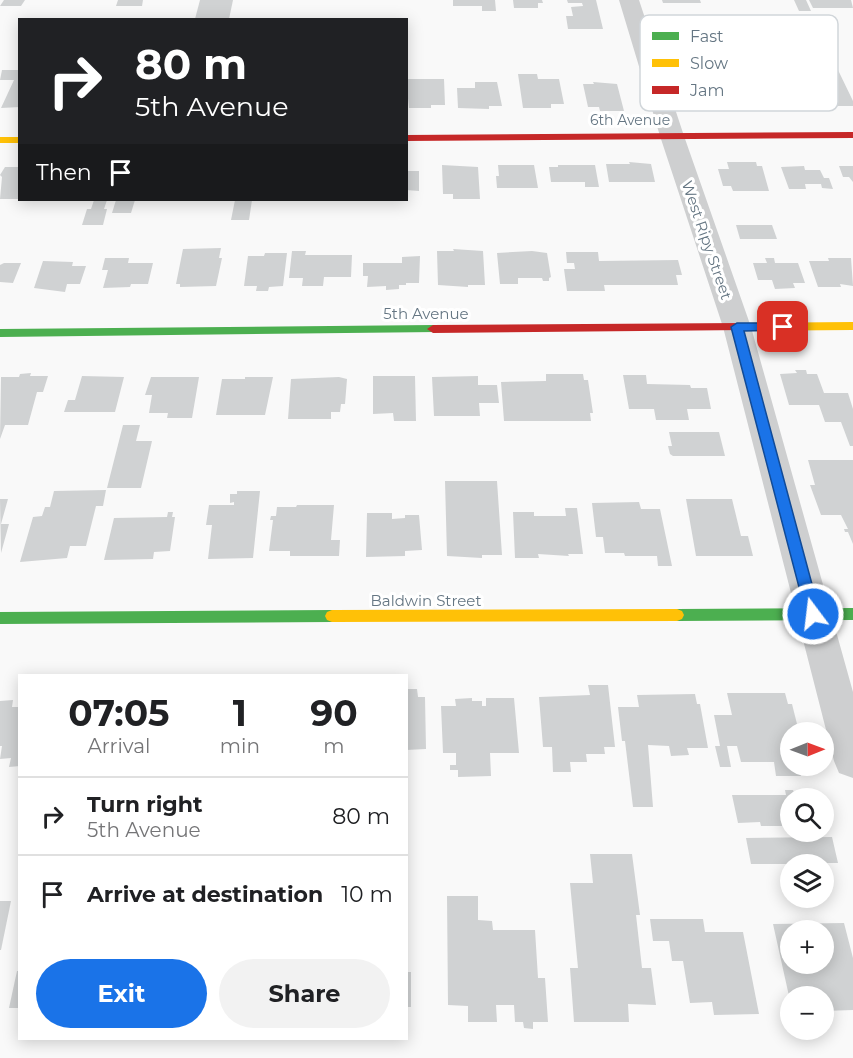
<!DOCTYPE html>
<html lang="en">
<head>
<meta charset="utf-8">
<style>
	:root { --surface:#fff; --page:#f2f2f2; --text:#202124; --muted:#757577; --line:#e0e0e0; --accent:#1a73e8 }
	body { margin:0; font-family:Montserrat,sans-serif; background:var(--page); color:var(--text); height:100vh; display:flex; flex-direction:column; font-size:22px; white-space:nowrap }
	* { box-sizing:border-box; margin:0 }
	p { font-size:20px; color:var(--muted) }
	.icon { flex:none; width:33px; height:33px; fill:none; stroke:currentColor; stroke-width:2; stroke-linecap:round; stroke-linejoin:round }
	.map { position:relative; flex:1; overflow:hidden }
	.panel { position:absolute; left:18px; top:674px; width:390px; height:366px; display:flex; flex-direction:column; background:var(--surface); border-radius:0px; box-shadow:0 3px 15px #0003 }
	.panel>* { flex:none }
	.top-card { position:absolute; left:18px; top:18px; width:390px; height:183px; border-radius:0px; box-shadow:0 3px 15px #0003; background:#202124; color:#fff; overflow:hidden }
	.needle { width:39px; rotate:89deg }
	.controls { position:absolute; left:780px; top:722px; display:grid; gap:12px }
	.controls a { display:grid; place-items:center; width:54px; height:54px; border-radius:50%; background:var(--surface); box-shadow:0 3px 15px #0003; font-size:30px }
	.pin { position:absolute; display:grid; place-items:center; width:51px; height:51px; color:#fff; margin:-26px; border-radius:12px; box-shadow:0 3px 9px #0006 }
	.me { position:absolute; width:66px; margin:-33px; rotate:345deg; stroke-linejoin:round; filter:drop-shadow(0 0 4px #0008) }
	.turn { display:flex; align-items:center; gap:21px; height:126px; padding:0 18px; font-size:27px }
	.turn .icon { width:78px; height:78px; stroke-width:2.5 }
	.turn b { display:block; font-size:42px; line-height:51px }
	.then { display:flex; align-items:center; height:57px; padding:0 18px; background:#0003; gap:12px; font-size:22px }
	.eta { display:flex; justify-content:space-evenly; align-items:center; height:102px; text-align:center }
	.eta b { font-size:36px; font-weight:700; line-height:42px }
	.button { display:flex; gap:12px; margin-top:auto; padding:12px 18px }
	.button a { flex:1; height:69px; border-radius:36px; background:var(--accent); color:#fff; font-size:24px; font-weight:700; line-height:69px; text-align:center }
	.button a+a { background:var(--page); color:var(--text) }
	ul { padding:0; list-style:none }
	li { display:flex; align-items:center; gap:18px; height:78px; padding:0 18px; border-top:2px solid var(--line) }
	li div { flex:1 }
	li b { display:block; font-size:22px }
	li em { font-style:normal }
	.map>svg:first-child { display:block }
	.building { fill:#d0d2d3; fill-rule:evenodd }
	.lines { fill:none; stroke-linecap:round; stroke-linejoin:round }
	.street { fill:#cecfd0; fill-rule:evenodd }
	.fast { fill:#4caf50; fill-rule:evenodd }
	.slow { fill:#ffc107; fill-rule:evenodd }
	.jam { fill:#c62828; fill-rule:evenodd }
	.route { fill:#1a73e8; stroke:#114b97; stroke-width:1.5 }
	.labels { text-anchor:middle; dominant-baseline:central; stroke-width:6; stroke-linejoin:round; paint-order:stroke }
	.far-street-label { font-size:14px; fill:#657683; stroke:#fff }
	.street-label { font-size:15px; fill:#657683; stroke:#fff }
	.key { fill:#fff; stroke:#d1d6da; stroke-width:1.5 }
	.key-label { font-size:16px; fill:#657683 }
</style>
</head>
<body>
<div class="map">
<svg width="853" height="1058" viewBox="0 0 853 1058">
	<rect width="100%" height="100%" fill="#f9f9f9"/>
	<g class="building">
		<path d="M4,0H25L21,6H0Z"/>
		<path d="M118,0H143L142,6H116Z"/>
		<path d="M200,0H233L229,19H195Z"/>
		<path d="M453,0H495L496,11H482V6H453Z"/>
		<path d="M513,0H542L543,3H538V8H514Z"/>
		<path d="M567,0H596L603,29H568L566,16H573L571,7L583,6L582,3H568Z"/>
		<path d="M662,0H700L701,3H663Z"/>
		<path d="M794,0H806L811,11H799Z"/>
		<path d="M809,0H851L853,8H813Z"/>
		<path d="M2,70H20V107L1,108L14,80H0Z"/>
		<path d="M809,70H838L853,101V106H818L813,94L808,95L805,87H816Z"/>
		<path d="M518,74H537L538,79H559L564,104H551V108H523Z"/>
		<path d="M406,79H444L445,105H431V108H409Z"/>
		<path d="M475,82H497L502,106H489V109L458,108L457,88H475Z"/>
		<path d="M593,82L617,84L624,111H600L599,107H588L583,84H594Z"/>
		<path d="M629,162L651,164L655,182H609L606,164H630Z"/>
		<path d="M727,162H756L757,166H762L769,191H733L731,186H723L718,169H729Z"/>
		<path d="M442,165L478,167L480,199H453V194H443Z"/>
		<path d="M498,165H534L538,188H497L496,176H499Z"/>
		<path d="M558,165H595L599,187H585V182H551L549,167H558Z"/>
		<path d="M804,166L805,170H820L824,178H829L833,189L822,188L821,184H805L806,189H789L781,167Z"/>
		<path d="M839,166H853V182L849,177H843Z"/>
		<path d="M5,167H20V199H0L2,177L0,175Z"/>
		<path d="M406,171H419V191L406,190Z"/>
		<path d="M94,200H107L104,209H107L103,225H82L87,209H91Z"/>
		<path d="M116,200H135L131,213H112Z"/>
		<path d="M235,200H252L249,220H231Z"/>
		<path d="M736,225H772L777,239H740Z"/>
		<path d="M221,248L219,258H222L216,286L180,287V284H176L183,249Z"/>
		<path d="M453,249L483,251L485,285H468V287L438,285L437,251H454Z"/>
		<path d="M292,251H306L305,255H352L351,277H324L323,286H302L303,278H289Z"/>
		<path d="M532,251L547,253L551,277L549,278V281H543L542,278H518V284H500L497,253Z"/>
		<path d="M566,252H598L599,261L678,260L682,275H676L678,285H604L605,291H567L564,269H575L574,263H567Z"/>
		<path d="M265,253H287L283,286L269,287L268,291H256L257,286H244L248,256H264Z"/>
		<path d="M420,256L419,283H406V285H399V289L386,290V286L367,287L368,276H363V263H402V257Z"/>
		<path d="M105,258H129L128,263H153L148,284H131L130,287L103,288L108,270H102Z"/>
		<path d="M765,258H774L775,263H798L805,283H793L795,288L775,289L772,280H758L753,263H767Z"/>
		<path d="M828,258H851L853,286L840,284L841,287H818L809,261H829Z"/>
		<path d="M43,261L73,262L72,266H86L80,284H67L65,292L34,288Z"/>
		<path d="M4,263H21L13,283L0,282V265Z"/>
		<path d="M795,370H806L807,374H817L824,393H848L853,409V446H850L841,422H825L819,405H789L780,374L797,373Z"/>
		<path d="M31,373L30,376H48L43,392H37L28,425H5L0,439L1,377H19L20,374Z"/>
		<path d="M546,374H583L584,380H588L593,413H590L591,421H504L501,382L546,381Z"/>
		<path d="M623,375H646L647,384L690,385L691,388H707L711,409H687L689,420H656L654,409H629Z"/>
		<path d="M82,376L124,377L115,412H64L68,400H75Z"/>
		<path d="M373,376H415L416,421H394L393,413L373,414Z"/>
		<path d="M478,376V385H497L499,403H479L480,416H434L432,377Z"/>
		<path d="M151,377H199L192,418H167L168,413H149L152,395H145Z"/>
		<path d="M245,377H273L265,415H216L222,379H245Z"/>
		<path d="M339,377L347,379L345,404H341L340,412H331V419H288L291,379Z"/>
		<path d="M123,425H140L136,441H152L141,488H107Z"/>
		<path d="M669,432H719L725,456H673L670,454L668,446H672Z"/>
		<path d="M808,460H853V544L848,532H845L844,529H848L841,515H821L810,485H815Z"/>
		<path d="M445,481H497L502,555H482V558L447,556Z"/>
		<path d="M106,490L103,506H96L86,546H70L67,558L20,562L33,517L42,516L45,507H50L54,491Z"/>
		<path d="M237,491H260L253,558L208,559L212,525H206L209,505H234V502L230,503V494H237Z"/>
		<path d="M0,499H8L1,524H9L1,553Z"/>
		<path d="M686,499H732L741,536H748L753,556H696Z"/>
		<path d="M639,502L641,509H660L672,566H658L657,556H625L624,553H605L603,537H596L592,503Z"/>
		<path d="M297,505H334L331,540H340L339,556H290V551H269L273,520H270L271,516H276L277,507H296Z"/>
		<path d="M565,508H577L583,554H568L569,556L538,554L539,558H515L513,512H534V516H566Z"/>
		<path d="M168,512H173L172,517H175L170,551L154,552L153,559L104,560L114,518L167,517Z"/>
		<path d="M367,513H392V519L405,518V515H419L422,550L405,551V556L366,557Z"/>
		<path d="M588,685H608L615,747H604L605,754H586L587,762H570L571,772H553L552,747H543L539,697L590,695Z"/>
		<path d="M406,689H417L418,697H425L426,749L406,750Z"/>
		<path d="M727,693H785L788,704H792L799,732H790V765H798L801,776H776L774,762H741L737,746H727L731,767H720L715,746H720L714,715H732Z"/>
		<path d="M695,694L697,704H700L708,748H687L689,755L671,756L669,746L648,745L653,807H633L625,741H622L618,707H639L637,695Z"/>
		<path d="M472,698V701H482V706H486V698H514L519,753H490L491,776L458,777V770H450V765H456V753H443L441,706H456L455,699Z"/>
		<path d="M13,700L12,707H20V766L9,767L11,758L0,759L2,746H0V701Z"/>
		<path d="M785,790H793L795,795H820L821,798H790V826H761L760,822L738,823L732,795H786Z"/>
		<path d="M832,837L838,863H825L829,883L824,882V864H751L746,838Z"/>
		<path d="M590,854H632L640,915H636L642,968H651L656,1005L628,1004L629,1022H574L570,968H578L570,883H593Z"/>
		<path d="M447,896H478V920L492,921L493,930H535L538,978H545L548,1022H533V1029L524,1028L523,1022H515L514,1005H496L497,1022H468V1006L448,1005Z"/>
		<path d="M0,901H11L1,950H0Z"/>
		<path d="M650,919H703L705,932H743L759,1014L714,1015L712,1002L690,1003L683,961H672L669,941H653Z"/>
		<path d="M844,923L853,958V1010L824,1011V996H789L773,924ZM790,930H824V963H790Z"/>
		<path d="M17,971H20V1008H9Z"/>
		<rect x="406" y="972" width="5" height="35"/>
	</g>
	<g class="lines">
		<path class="street" d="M619,0H639L684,136L751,327L853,692V778L839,773L834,761L723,327L660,136Z"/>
		<g class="fast">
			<path d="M433,325L437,326V332L0,337V329Z"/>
			<path d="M853,608V620L677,621L672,619L670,615L672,611L677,609Z"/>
			<path d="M332,610L337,612L339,616L337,620L332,622L0,624V612Z"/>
		</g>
		<g class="slow">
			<rect x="0" y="137" width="20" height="6"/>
			<path d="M853,322V330L742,331L736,327L742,323Z"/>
			<path d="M677,609L682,611L684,615L682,619L677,621L332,622L327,620L325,616L327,612L332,610Z"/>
		</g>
		<g class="jam">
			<path d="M853,132V138L406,141V135Z"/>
			<path d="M742,323L748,327L746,330L433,333L427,329L433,325Z"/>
		</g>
	</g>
	<path class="route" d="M737,323H783L789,327L783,330L744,331L820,614L818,618H808L806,614L731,327Z"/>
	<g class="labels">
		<g class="far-street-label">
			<text x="630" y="120">6th Avenue</text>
		</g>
		<g class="street-label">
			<text transform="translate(707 240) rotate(71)">West Ripy Street</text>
			<text x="426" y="313">5th Avenue</text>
			<text x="426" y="600">Baldwin Street</text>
		</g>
	</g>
	<rect x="640" y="15" width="198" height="96" rx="9" class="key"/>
	<rect x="652" y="32" width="27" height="8" fill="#4caf50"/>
	<rect x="652" y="59" width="27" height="8" fill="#ffc107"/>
	<rect x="652" y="86" width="27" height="8" fill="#c62828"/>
	<g class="key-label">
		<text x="690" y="42">Fast</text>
		<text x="690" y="69">Slow</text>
		<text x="690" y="96">Jam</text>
	</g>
</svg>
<div class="controls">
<a><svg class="needle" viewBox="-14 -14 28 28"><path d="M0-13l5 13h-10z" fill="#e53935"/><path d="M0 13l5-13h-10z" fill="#757577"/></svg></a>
<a><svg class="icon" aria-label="search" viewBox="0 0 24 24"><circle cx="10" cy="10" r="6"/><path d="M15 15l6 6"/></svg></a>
<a><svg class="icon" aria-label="layers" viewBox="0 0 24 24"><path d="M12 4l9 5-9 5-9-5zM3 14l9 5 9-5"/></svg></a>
<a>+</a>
<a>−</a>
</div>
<div class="pin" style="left:783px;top:327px;background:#d93025"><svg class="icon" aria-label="arrive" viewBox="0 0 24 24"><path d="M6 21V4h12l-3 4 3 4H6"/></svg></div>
<svg class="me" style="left:813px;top:614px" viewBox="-20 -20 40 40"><circle r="17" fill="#1a73e8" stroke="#fff" stroke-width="3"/><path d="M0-11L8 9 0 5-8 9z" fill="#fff"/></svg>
<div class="top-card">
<div class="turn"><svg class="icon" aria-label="right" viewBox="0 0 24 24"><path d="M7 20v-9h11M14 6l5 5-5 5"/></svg><div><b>80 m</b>5th Avenue</div></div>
<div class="then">Then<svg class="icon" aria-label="arrive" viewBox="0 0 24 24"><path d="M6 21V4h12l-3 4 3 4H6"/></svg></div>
</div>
<section class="panel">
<div class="eta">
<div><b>07:05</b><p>Arrival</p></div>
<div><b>1</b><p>min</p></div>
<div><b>90</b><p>m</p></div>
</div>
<ul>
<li><svg class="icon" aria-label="right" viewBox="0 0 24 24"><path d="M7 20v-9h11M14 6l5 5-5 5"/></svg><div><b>Turn right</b><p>5th Avenue</p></div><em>80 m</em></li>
<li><svg class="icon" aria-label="arrive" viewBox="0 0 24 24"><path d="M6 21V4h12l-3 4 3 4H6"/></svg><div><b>Arrive at destination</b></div><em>10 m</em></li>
</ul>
<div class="button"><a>Exit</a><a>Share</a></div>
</section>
</div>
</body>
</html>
